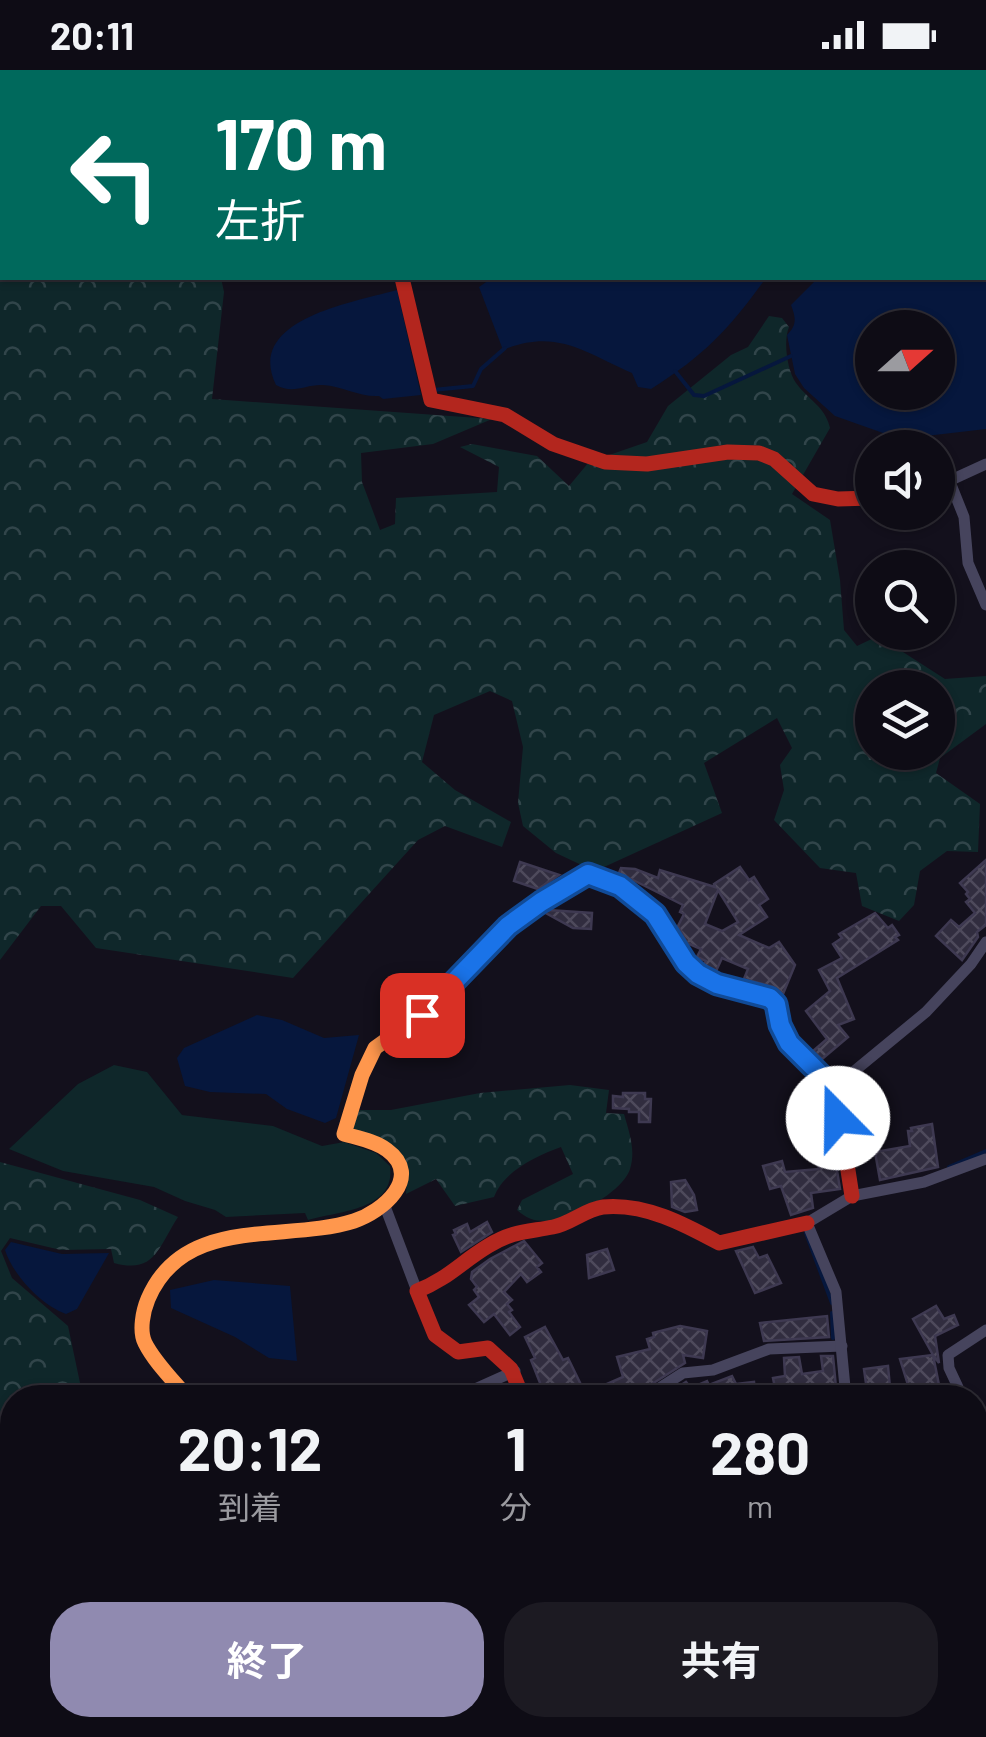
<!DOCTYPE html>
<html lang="ja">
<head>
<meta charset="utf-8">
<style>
	:root { --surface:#0e0c15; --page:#1c1a22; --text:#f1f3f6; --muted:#9b9ba0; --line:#2e2c34; --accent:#908ab0 }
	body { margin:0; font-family:Barlow,"Noto Sans JP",sans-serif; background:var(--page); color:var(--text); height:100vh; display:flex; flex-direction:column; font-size:38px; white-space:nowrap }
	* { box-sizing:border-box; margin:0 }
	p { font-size:32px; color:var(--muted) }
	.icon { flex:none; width:55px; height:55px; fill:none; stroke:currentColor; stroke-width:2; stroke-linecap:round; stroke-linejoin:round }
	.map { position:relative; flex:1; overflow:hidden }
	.panel { position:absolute; left:0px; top:1315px; width:988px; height:352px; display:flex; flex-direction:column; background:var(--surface); border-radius:40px 40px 0 0; box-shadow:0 2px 8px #0004,0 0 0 2px var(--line) }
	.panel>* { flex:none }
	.banner { position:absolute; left:0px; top:0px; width:988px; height:210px; box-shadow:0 2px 8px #0004,0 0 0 2px var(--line); background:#00695c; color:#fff; overflow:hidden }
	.needle { width:65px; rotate:69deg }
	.buttons { position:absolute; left:855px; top:240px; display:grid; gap:20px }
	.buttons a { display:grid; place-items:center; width:100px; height:100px; border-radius:50%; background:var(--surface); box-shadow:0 2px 8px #0004,0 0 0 2px var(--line); font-size:50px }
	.pin { position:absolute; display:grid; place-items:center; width:85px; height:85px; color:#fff; margin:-42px; border-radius:20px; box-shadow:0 5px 15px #0006 }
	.me { position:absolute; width:110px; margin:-55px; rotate:338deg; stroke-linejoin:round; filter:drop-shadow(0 0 8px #0008) }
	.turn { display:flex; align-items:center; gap:35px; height:210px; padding:0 50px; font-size:45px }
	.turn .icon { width:130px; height:130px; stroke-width:2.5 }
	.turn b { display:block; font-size:70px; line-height:85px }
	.eta { display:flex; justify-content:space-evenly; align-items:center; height:170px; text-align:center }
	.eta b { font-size:60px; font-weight:700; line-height:70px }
	.primary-button { display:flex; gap:20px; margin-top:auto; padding:20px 50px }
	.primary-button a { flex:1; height:115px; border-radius:40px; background:var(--accent); color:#fff; font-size:40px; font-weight:700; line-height:115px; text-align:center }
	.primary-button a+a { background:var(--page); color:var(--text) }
	.status { display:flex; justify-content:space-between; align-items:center; height:70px; padding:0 50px; background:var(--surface); direction:ltr }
	.status svg { height:28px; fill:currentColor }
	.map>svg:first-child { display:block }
	.green { fill:#0f272a }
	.forest { fill:url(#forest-crowns); fill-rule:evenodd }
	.water { fill:#06173d; fill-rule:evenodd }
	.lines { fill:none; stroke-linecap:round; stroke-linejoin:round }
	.stream { stroke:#06173d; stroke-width:4 }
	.building { fill:url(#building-cross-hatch); stroke:#3e3951; stroke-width:2.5; fill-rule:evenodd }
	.street { stroke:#46445d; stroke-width:11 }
	.slow { stroke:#ff974d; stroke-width:15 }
	.jam { stroke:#b3261e; stroke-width:15 }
	.route-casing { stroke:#114b97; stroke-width:25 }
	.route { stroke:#1a73e8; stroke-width:18 }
</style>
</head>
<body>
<div class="status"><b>20:11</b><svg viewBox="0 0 49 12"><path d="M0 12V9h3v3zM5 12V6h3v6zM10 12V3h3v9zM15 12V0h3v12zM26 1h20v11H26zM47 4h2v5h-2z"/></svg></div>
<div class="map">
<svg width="986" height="1667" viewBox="0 0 986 1667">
	<defs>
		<pattern id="forest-crowns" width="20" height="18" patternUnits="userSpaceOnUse" patternTransform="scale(2.5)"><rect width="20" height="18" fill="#0f272a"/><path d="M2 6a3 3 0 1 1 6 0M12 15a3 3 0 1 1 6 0" fill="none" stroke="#31454a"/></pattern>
		<pattern id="building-cross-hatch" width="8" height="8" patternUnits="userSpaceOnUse" patternTransform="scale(2.5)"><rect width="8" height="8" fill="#312d3f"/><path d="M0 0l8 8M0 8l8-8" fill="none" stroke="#4e4a5c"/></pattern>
	</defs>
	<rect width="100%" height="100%" fill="#13101c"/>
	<path class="green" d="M114,995L147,1002L182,1045L273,1056L322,1076L344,1072L376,1083L390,1096C396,1140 340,1141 308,1150L305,1143L226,1147L215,1140L185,1131L154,1117L63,1101L9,1079L78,1014Z"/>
	<g class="forest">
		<path d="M0,0H47L2,2V208H221L224,222L212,329L492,349L433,374L361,383L362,412L380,460L395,454L396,428L497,422L499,397L460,377L472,374L537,386L569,416L589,392L647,372L668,336L731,285L748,277L769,246L782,248L789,257C783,271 787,300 796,313C808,330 825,336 830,358L792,424L830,450L840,510L844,560L857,576L878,566L945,609L986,606V654L940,688L936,703L980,734L978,782L947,781L920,801L914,835L899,851L862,836L856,803L820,798L774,750L784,720L780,695L792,678L777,648L704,693L722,743L604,797L590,799L556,783L523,756L518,733L523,677L512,631L490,621L434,645L422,692L455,720L511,752L502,777L445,756L418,770L293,908L96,878L61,836H41L0,890ZM872,618H938V682H872Z"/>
		<path d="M570,1015L609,1020L606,1043L624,1044C629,1062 636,1080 630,1099C623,1122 569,1152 546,1151C533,1151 526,1148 517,1140L522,1130L573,1104L561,1077C536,1086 504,1101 494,1127L455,1136L436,1109L406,1124C410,1076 393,1073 352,1059L357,1040H391L480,1023Z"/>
		<path d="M0,1092L140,1130L178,1147C158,1178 155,1204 114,1193L111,1179L61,1180L10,1168L1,1181L12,1208L68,1256L80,1313L62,1327L12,1328V1447L0,1448Z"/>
		<path d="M986,1594V1667H825L832,1655H975V1603Z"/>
		<path d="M0,1610L12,1623V1655H73L106,1664L116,1655H263L265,1667H0Z"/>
	</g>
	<g class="water">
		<path d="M986,172V359L900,369L835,346L804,318L795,304L787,265C797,255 796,248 791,235L818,208H985ZM872,258H938V322H872Z"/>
		<path d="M492,208H766C728,260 706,284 651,319L638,317L632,303C584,282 556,258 503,280L479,217Z"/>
		<path d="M397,220L421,325L383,329L379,326C358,327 343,316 323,315C305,314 294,325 276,315C244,249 355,232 397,220Z"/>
		<path d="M257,945L282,950L324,968L359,965L336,1048L325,1053L287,1039L266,1024L210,1022L185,1016L177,988L184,978Z"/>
		<path d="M11,1172L62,1184L109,1183L77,1239L66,1244C41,1235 13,1205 5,1180Z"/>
		<path d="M214,1210L290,1216L297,1291L269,1288L235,1267L171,1238L170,1220Z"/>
	</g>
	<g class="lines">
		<g class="stream">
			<path d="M109,2L114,0"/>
			<path d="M796,2L803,0"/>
			<path d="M0,47L2,46"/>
			<path d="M675,301L694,325L704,326L791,286"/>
			<path d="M433,320L473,316L481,299L505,278"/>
			<path d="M949,1097L986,1081"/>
			<path d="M806,1163L832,1233"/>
			<path d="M832,1243L833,1268"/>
		</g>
	</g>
	<g class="building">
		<path d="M986,790V855L977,862L978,867L962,890L936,866L951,850L959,857L975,843L966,832L970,829L966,824L968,822L960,813Z"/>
		<path d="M520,792L559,805L538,819L514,811Z"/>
		<path d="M740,797L749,810L754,807L768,829L759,835L767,847L739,865L769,878L779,872L795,895L783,924L774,917L744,909L748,899L722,888L716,901L704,895L706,891L697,887L701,879L687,873L678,856L684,844L680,842L683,835L619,803L621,798L635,799L658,808L660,800L715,817L714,814ZM718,820L738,852L722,861L705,854Z"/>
		<path d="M548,840L592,843L591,859L573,858L544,842Z"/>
		<path d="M875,843L888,858L892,855L899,865L895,867L898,870L837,908L854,949L838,955L848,967L822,989L813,981L827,969L806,941L830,921L819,900L842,888L833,874L842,868L839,864Z"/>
		<path d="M623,1023H645V1029H651L650,1052H639V1042H629V1039L613,1038V1026L623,1027Z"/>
		<path d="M827,1038L840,1119L811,1123L813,1138L791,1145L781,1116L770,1119L763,1096L782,1091L785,1102L819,1099L812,1048L819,1047L818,1039Z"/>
		<path d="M932,1054L938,1097L880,1110L875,1082L910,1076L908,1061H912L911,1058Z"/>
		<path d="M685,1110L694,1125L697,1140L685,1142L672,1137L671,1112Z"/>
		<path d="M487,1152L492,1162L461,1182L453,1165L456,1164L454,1160L467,1154L470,1162Z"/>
		<path d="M524,1171L542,1193L537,1197L541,1202L527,1212L521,1204L504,1222L512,1230L507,1234L512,1240L509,1242L520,1257L510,1265L494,1244L484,1252L469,1235L479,1227L474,1220L477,1217L471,1209L472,1202L490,1189Z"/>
		<path d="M753,1177L759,1188L767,1185L781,1213L755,1223L736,1181Z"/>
		<path d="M607,1179L614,1200L589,1208L587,1185Z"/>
		<path d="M936,1236L944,1249L954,1245L958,1255L935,1266L939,1293L933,1285L941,1325L912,1328L900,1289L933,1285L913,1249Z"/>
		<path d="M827,1246L829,1267L764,1271L760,1253Z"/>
		<path d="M680,1256L707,1261L703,1288L683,1285L685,1293L630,1328H575L623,1307L617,1287L650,1279L647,1269L654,1267L653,1263Z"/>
		<path d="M545,1257L563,1290L568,1288L584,1321L571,1328H546L531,1290L535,1288L525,1267Z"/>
		<path d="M821,1286H833L837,1328H777L773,1308L785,1306L784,1288L799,1287L802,1304L823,1301Z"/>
		<path d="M888,1296L891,1328H868L864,1299Z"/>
		<path d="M732,1306L736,1314L754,1312L756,1328H668L667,1324L686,1312L691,1318L707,1311L709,1315Z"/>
	</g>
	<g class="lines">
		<g class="street">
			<path d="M534,0L535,2"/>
			<path d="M839,0L840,2"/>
			<path d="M881,0L886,2"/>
			<path d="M985,18L986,17"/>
			<path d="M985,166L986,165"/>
			<path d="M950,412L964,447L968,493L986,535"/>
			<path d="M938,416L986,394"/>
			<path d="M835,1017L926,942L971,894L986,872"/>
			<path d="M386,1139L417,1221"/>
			<path d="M455,1328L515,1301"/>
			<path d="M644,1328L683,1303L713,1300L769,1279L842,1276"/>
			<path d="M846,1328L836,1222L807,1153L852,1126L924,1112L986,1089"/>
			<path d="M963,1328L949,1298L948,1285L986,1260"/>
			<path d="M975,1347L986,1364"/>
			<path d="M975,1582L986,1578"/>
			<path d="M319,1655L321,1667"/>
			<path d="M749,1667L766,1655"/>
		</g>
		<path class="slow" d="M188,1328C174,1311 155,1293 145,1273C139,1261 143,1241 148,1229C184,1144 285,1173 354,1151C382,1142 424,1107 387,1080C375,1071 358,1068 344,1064L362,1005L375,978L425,942L486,881"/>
		<g class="jam">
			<path d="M402,208L431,330L505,345L553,374L605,392L647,394L728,382L759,383L774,389L813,424L838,429L872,428"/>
			<path d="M486,881C540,827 590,767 657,846C672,863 678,889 697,903C717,918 746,920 770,928L776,933L780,955L789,973L835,1017L852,1126"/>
			<path d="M523,1328L511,1299L488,1278L458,1282L435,1265L417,1221C449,1208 460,1193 488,1176C512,1161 527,1162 553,1157C570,1154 586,1139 603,1137C645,1133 684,1154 719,1173L807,1153"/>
		</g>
	</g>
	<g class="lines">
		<g class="route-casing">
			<path id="route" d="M422,945L508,856L541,832L588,804L620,816L655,844L686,893L698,904L717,914L770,928L776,934L780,955L789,973L834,1018L838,1048"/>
		</g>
		<use href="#route" class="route"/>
	</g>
</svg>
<div class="buttons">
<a><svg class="needle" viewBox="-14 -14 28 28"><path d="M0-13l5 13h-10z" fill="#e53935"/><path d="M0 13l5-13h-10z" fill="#9b9ba0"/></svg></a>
<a><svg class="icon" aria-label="sound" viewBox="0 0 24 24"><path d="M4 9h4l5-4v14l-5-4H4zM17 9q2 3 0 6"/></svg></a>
<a><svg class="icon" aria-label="search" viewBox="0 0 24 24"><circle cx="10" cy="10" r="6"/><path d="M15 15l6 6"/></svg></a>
<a><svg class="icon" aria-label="layers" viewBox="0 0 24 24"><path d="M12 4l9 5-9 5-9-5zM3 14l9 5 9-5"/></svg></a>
</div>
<div class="pin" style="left:422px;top:945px;background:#d93025"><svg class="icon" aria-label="arrive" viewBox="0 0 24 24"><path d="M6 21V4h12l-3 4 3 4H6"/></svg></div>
<svg class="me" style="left:838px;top:1048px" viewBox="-20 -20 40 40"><circle r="19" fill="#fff"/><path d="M0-13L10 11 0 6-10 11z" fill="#1a73e8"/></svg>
<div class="banner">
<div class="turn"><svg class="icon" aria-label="left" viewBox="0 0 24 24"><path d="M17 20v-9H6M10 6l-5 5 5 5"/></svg><div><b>170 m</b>左折</div></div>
</div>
<section class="panel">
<div class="eta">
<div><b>20:12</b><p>到着</p></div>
<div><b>1</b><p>分</p></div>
<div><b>280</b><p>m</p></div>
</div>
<div class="primary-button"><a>終了</a><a>共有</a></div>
</section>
</div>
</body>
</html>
